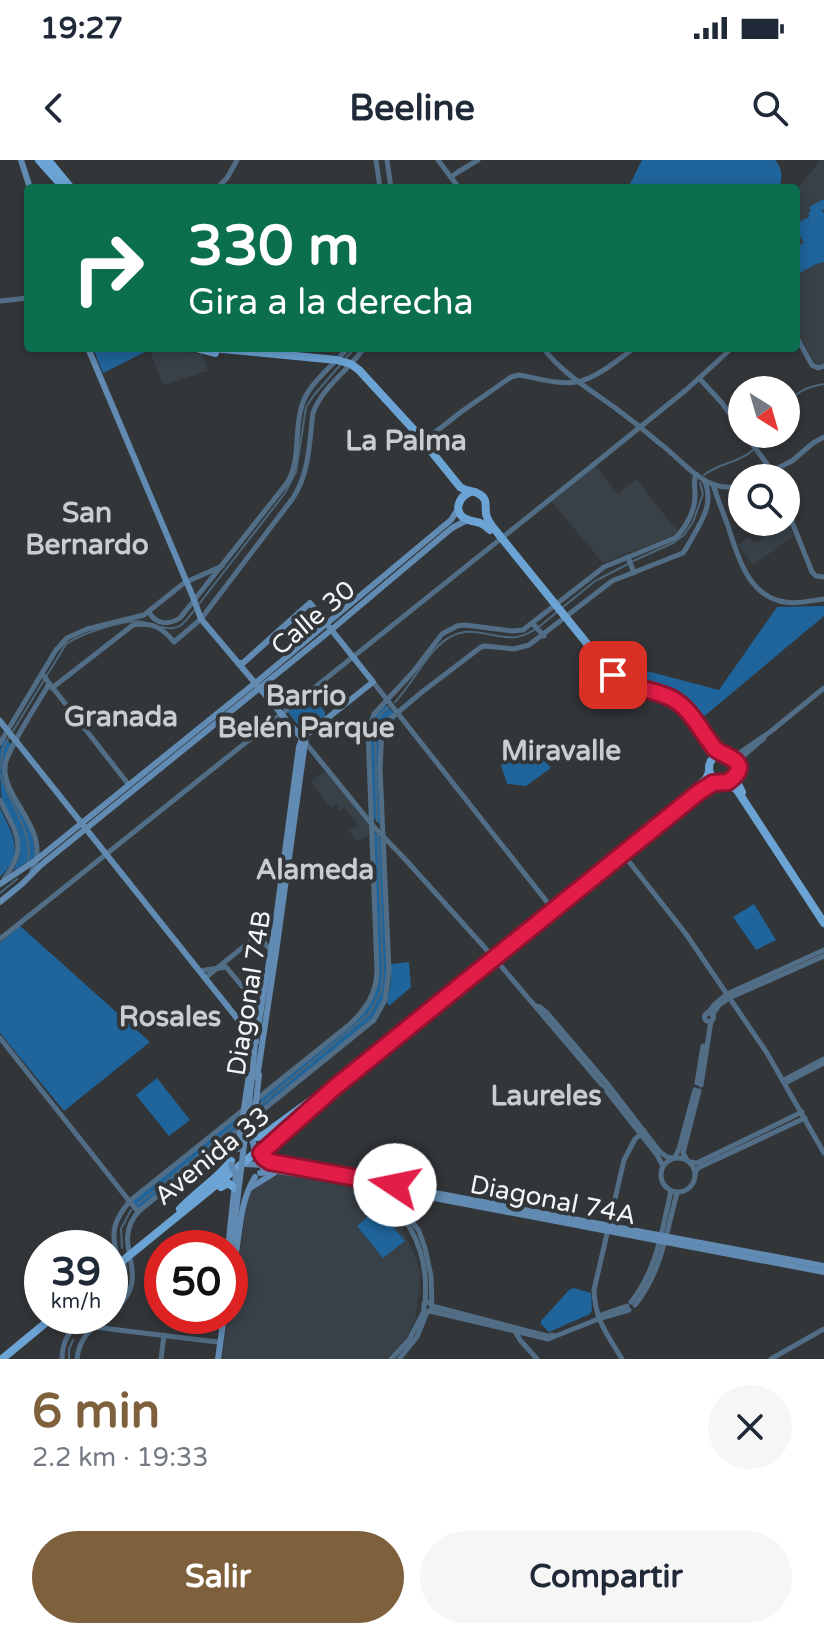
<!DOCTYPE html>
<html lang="es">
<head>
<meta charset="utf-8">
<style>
	:root { --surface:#fff; --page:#f6f6f7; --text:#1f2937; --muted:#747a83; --accent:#7f603d }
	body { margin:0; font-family:"Varela Round",sans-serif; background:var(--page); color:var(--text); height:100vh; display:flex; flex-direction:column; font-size:30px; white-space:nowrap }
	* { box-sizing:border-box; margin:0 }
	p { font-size:26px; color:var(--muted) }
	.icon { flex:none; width:44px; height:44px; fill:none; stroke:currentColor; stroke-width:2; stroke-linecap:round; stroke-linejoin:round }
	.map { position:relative; height:1199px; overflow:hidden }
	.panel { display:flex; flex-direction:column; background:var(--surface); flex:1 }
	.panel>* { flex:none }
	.top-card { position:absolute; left:24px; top:24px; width:776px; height:168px; border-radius:8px; box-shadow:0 4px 12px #0003; background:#0b6e4f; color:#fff; overflow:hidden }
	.needle { width:52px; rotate:143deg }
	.buttons { position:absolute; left:728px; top:216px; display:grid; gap:16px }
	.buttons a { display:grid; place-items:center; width:72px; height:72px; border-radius:50%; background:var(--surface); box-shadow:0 4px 12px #0003; font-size:40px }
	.speed { position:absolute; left:24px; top:1070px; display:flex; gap:16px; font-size:40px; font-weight:700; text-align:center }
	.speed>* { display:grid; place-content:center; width:104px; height:104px; border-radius:50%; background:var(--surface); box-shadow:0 4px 12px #0003; line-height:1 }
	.speed small { font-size:20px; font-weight:400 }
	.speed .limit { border:12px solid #d22; background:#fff; color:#111 }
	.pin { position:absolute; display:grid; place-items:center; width:68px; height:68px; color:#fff; margin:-34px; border-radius:16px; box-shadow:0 4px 12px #0006 }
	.me { position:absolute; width:88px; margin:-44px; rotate:281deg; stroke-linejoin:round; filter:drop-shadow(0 0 6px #0008) }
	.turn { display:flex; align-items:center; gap:28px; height:168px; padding:0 32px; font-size:36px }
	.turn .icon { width:104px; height:104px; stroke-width:2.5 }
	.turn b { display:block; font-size:56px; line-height:68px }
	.round { display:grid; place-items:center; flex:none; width:84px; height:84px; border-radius:42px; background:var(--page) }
	.overview { display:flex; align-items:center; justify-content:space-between; height:136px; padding:0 32px }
	h1 { font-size:48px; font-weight:700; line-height:60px; color:var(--accent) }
	.action { display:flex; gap:16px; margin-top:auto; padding:16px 32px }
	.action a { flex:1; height:92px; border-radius:48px; background:var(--accent); color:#fff; font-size:32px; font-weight:700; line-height:92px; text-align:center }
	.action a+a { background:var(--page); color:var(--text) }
	.status { display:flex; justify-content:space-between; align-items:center; height:56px; padding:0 40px; background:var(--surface); direction:ltr }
	.status svg { height:22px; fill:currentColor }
	header { display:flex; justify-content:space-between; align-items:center; height:104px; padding:0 32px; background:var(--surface); font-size:36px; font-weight:700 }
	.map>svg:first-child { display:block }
	.built { fill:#394148 }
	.green { fill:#1f649a }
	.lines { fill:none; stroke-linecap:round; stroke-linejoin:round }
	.stream { stroke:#4b667a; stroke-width:2 }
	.tertiary { stroke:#526d86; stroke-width:5 }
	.secondary { stroke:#618bb2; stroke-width:6 }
	.primary { stroke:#6ba3d4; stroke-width:8 }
	.secondary-bridge { stroke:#618bb2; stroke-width:6 }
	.route-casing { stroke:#92132f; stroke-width:20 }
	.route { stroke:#e11d48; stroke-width:14 }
	.labels { text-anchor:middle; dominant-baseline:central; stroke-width:8; stroke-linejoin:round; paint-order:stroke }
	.street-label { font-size:26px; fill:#f3f5f6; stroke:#333639 }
	.neighbourhood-label { font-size:28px; font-weight:bold; fill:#c9cdd0; stroke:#333639 }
</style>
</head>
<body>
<div class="status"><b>19:27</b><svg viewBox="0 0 49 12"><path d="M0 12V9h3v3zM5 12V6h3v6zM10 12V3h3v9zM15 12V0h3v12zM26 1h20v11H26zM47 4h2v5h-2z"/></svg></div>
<header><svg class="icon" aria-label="back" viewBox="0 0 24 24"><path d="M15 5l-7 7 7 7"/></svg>Beeline<svg class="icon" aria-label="search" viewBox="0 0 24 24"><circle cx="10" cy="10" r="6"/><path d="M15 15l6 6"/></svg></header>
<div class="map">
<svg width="824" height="1199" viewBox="0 0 824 1199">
	<rect width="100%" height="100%" fill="#333639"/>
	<g class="built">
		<path d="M819,0H824V205H817L796,170V30L817,5Z"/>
		<path d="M149,188H181L184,192L202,194L208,211L163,225Z"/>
		<path d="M594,304L618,334L636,319L678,372L670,377L603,403L551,341Z"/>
		<path d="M787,360L794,376L753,405L738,385L749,377L754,383Z"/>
		<path d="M326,610L371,663L372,673L357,681L349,671L358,665L355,660L344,648L340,651L337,647L339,645L337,643L331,648L311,622Z"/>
		<path d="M278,1014L358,1028L369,1044L380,1043L400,1064L414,1094L420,1112V1128L415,1160L406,1179L387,1199H221L228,1156H230V1144L236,1136L238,1123L242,1121L243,1112L240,1091L248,1034L250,1030Z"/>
	</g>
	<g class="green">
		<path d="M642,0H775C782,7 783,19 779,28H628Z"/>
		<path d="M824,39V49L822,50L824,54V102L816,104L796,115V87L804,83L796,69V64L810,56L808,53L811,51L809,47Z"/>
		<path d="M93,188H146L147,191L103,213Z"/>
		<path d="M824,446V456L702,558C682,530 656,534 627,521C620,518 613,510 607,505L624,491L643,510L719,530L777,447Z"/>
		<path d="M311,533L325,552V556L304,573L287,551Z"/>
		<path d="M384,543L397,556L393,561L395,564L386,573L380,565L379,566L383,668L371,655L369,565Z"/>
		<path d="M5,578L12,585C7,593 3,600 3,609C2,626 22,650 29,666C33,676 35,687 35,697L13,711C29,682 13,667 2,640C0,631 0,601 0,590C1,586 3,582 5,578Z"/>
		<path d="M533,587L551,608L526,626L507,624L501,605Z"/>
		<path d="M0,648C13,676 26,692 0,717Z"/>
		<path d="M372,669L384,682L389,811L386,833L374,860L258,954L261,937L363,852L376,825Z"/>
		<path d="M754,744L776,780L756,790L733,757Z"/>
		<path d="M20,766L150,882L64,951L0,873V783Z"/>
		<path d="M409,802L411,827L389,846L387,842L391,820V804Z"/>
		<path d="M157,918L190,960L169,976L136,935Z"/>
		<path d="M240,953V969L138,1052L130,1041Z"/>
		<path d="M378,1048L405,1081L383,1098L357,1066Z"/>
		<path d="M574,1128L591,1133L592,1150L590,1154L549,1172L541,1164V1161L569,1130Z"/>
	</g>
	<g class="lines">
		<g class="stream">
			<path d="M345,199L355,188"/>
			<path d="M786,245C797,231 807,227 824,224"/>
			<path d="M756,284L758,274"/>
			<path d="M704,315C719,303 739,303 753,290"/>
			<path d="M633,401L673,383L684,375L693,362L703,334L700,323"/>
			<path d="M199,444L285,333L296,312L306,247L314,235L341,204"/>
			<path d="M563,447L595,421L628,404"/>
			<path d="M162,467C180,472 185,462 195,449"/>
			<path d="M395,542C412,525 429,488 450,477C473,464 493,480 517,477C533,474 546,461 558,451"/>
			<path d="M13,571L66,484C81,474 126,458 144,462"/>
			<path d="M0,609L3,589L9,577"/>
			<path d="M0,614C9,641 33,672 28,701"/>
			<path d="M377,661L375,567L376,560L388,547"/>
			<path d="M0,733L17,719"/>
			<path d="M260,945L369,854L381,831L383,814L378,675"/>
			<path d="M138,1044L239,962"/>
			<path d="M122,1088L121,1069L131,1050"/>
			<path d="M110,1144C123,1133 128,1121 126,1103"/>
			<path d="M77,1173L96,1156"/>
			<path d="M69,1199V1189L73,1180"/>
		</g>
		<g class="tertiary">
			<path d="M376,0L380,28"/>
			<path d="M387,0L391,28"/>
			<path d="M438,0L459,28"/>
			<path d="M451,17L458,12L478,0"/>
			<path d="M217,28L227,18L237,0"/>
			<path d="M0,141L28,138"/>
			<path d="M796,176L812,205L818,208L824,206"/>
			<path d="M543,188C562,213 589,229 614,247C629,258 644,270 658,282C676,295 691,315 712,324C722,328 732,328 742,325"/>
			<path d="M699,218L722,243L742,271"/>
			<path d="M745,274L767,304L774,318"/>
			<path d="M424,281L461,252L511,217L519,215C537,218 559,225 577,222C597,218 618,200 634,188"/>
			<path d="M758,318L792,301L813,283L824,277"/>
			<path d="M713,324C717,338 723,352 728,366C737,394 747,433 780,441C794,445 809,441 824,439"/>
			<path d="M786,347L812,412L816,416L824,417"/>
			<path d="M628,397L634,413"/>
			<path d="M149,452C156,465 169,465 180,458L287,323C302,298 293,268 303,242C310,223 335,203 348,188"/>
			<path d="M533,464L544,476"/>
			<path d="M42,514L129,625"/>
			<path d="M373,522L551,747"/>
			<path d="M52,528L133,465C152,462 162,467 174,482L201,459L293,338C310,312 309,282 313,253C322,227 349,210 364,188"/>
			<path d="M305,582L374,667L404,698L495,799L602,925L657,995L663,1006"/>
			<path d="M0,583L56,490L67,478L87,469L144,455L184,423L222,406"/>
			<path d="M731,596L741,592L770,572L824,528"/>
			<path d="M737,606L741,598L764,578"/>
			<path d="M0,640C16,674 29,685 4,719"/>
			<path d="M623,694L686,774L767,893L824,993"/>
			<path d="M32,711C53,670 2,640 5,606C6,591 40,540 49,524"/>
			<path d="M0,779L603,297L686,230L732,188"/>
			<path d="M199,811L226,807L262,850"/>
			<path d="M205,818L258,775L272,792"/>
			<path d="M536,846L540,847L547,853L606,922L660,992L667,997L672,998"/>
			<circle cx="709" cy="857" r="4.5"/>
			<path d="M708,853L714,845L727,834L824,790"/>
			<path d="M712,855L719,845L729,838L824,796"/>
			<path d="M0,878L138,1052"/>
			<path d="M784,920L824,899"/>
			<path d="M697,923L703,886"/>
			<path d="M785,923L824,903"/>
			<path d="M701,925L711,861"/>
			<path d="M253,958L374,860L385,840L389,811L380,608L382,570L390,559L422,532L481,487L485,486L514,489L529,485L612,421L683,393L687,387C699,364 716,345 704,320"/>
			<path d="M675,997L679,989L695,930"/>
			<circle cx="678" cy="1015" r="17"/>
			<path d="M687,1000L683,993L699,931"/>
			<path d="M690,1002L697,1003L802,952"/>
			<path d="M695,1014L697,1009L700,1007L805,958"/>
			<path d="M363,1025C373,1032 385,1038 394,1048C420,1073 428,1108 425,1143"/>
			<path d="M404,1033L398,1035L397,1041L419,1071L425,1088L431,1116L432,1148L429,1152L424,1151V1144L428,1142L431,1144"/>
			<path d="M110,1136C131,1114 113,1099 114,1074C114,1061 123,1049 131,1040L349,865C366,849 376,835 377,811L368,571L374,554L413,512L442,474L457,466L465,465L512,471L523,470L604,407L675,378C686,368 696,349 695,334C695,326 693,322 696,314"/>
			<path d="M631,1142C657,1110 662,1070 671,1031"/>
			<path d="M635,1145C662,1111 666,1073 677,1033"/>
			<path d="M432,1146L547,1176L552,1175"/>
			<path d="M430,1151L548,1179L601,1158L629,1150"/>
			<path d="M110,1153C115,1149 120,1145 124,1140C148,1109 110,1083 139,1051L242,967"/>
			<path d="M598,1156L627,1146"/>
			<path d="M94,1167L217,1182"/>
			<path d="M516,1173L520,1180L537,1199"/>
			<path d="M62,1199C62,1179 71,1169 86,1156"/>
			<path d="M77,1199C79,1178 91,1169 106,1156"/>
			<path d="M161,1199L164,1175"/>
			<path d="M391,1199L409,1180L424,1151"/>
			<path d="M399,1199L417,1177L427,1152"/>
			<path d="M622,1199C607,1174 595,1160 594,1130L624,1000L635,979L644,971"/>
			<path d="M771,1199L824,1169"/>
		</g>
		<g class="secondary">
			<path d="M21,0L30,28"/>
			<path d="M88,188L193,437L201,459L305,582"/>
			<path d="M238,503H243L310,443L373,522L305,576"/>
			<path d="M0,561L256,882"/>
			<path d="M0,724L36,700L259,520L451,360L458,349"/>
			<path d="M0,742L22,724L41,705L331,470L452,368L467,360"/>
			<path d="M252,918L255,884L275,767L299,587L302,579"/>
			<path d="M257,918L276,792L306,575"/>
			<path d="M254,987L252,978L259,915"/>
			<path d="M238,989L249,915"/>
			<path d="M264,998L270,1002L824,1106"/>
			<path d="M242,1004L267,1005"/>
			<path d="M260,1013L277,1011L339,1020L824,1112"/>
			<path d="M250,1028L274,1013"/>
			<path d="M228,1088L236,1014"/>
			<path d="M230,1120C241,1087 236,1047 255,1017"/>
			<path d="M218,1199L224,1156"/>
		</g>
		<g class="primary">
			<path d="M39,0L64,28"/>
			<path d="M48,0L71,28"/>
			<path d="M196,188L215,193"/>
			<path d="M212,188L337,200L351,204L359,210L414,270L460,327C467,332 473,330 479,334C488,339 485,345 486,353C486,356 490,363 492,366L610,512C630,531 659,528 680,544C698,558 703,581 721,594"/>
			<path d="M470,332C459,337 452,352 466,359C477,364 479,359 490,370"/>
			<circle cx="723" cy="608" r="14"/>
			<path d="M737,614V622L742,632"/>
			<path d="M726,622L737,630L824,763"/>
			<path d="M694,630L706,619L709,612"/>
			<path d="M433,841L640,674"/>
			<path d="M253,973L257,977L262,976L313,939"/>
			<path d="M221,1027L228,1023L235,1028"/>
			<path d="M180,1049C196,1032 217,1019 231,1001"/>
			<path d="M110,1111L699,632L709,625L718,622"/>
			<path d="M2,1199L54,1156"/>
		</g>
		<g class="secondary-bridge">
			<path d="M254,987L259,991"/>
			<path d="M231,1005L235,1013"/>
			<path d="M263,1008L264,1002"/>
			<path d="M231,1093L252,918"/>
		</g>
	</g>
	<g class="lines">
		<g class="route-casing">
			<path id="route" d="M395,1025L270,1002L264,998L261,993L334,928L699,632L713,623L728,622C755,602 725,597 715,589C701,572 692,550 673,539C653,528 630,530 613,515"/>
		</g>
		<use href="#route" class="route"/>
	</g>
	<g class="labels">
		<g class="street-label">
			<text transform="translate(313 458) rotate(-40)">Calle 30</text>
			<text transform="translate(249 833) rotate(-81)">Diagonal 74B</text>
			<text transform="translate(212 996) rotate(-39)">Avenida 33</text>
			<text transform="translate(553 1040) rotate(11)">Diagonal 74A</text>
		</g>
		<g class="neighbourhood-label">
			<text x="406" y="281">La Palma</text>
			<text x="87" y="353">San<tspan x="87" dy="32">Bernardo</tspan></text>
			<text x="306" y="536">Barrio<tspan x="306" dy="32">Belén Parque</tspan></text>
			<text x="121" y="557">Granada</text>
			<text x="561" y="591">Miravalle</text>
			<text x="315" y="710">Alameda</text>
			<text x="170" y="857">Rosales</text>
			<text x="546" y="936">Laureles</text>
		</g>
	</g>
</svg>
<div class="buttons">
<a><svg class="needle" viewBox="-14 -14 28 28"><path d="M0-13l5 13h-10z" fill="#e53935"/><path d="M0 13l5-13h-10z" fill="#747a83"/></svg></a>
<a><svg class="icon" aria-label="search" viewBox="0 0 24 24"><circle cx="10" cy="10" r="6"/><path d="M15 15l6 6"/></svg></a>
</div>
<div class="speed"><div>39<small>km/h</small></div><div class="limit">50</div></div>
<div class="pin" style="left:613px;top:515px;background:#d93025"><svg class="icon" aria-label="arrive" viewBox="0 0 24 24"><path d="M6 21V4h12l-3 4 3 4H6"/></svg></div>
<svg class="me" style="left:395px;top:1025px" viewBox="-20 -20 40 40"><circle r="19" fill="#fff"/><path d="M0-13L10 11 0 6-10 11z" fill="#e11d48"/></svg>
<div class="top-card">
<div class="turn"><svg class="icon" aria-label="right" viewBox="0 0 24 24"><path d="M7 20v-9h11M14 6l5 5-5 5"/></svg><div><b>330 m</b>Gira a la derecha</div></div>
</div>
</div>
<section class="panel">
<div class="overview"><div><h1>6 min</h1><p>2.2 km · 19:33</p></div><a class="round"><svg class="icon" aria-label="close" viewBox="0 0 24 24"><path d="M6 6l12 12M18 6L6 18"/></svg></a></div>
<div class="action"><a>Salir</a><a>Compartir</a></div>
</section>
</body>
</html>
